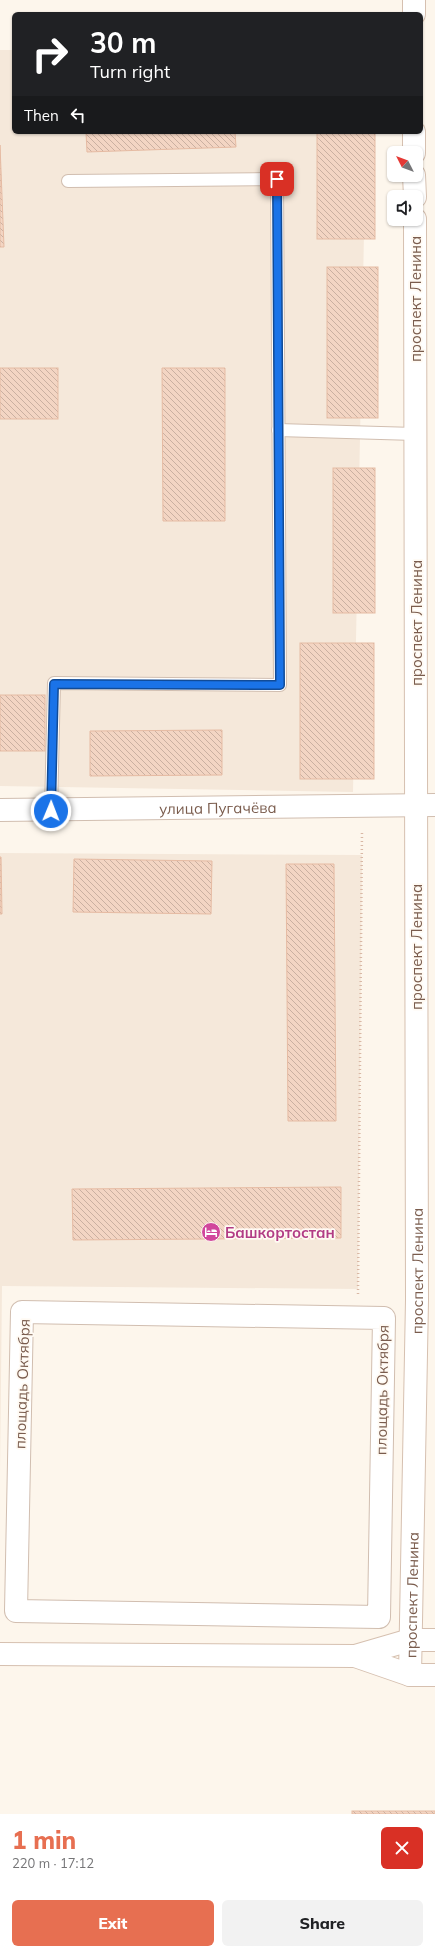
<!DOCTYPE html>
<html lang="en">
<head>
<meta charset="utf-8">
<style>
	:root { --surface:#fff; --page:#f2f2f2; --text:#202124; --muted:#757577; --accent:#e76f51 }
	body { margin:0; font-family:Mulish,sans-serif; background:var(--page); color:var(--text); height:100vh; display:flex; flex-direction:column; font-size:15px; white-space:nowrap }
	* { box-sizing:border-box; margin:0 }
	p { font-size:13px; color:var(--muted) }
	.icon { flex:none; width:22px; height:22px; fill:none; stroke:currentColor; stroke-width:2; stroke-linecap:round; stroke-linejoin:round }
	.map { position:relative; height:1814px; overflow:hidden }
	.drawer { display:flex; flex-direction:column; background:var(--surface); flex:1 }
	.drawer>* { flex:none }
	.guide { position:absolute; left:12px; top:12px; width:411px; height:122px; border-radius:6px; box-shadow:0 1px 3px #0004; background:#202124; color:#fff; overflow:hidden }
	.needle { width:26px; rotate:312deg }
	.controls { position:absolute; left:387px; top:146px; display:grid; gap:8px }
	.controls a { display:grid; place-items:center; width:36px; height:36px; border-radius:6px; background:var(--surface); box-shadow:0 1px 3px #0004; font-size:20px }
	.pin { position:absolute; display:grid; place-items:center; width:34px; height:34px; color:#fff; margin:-17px; border-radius:8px; box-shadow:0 2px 6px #0006 }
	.me { position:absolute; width:44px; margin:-22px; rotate:1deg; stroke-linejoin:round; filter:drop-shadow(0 0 3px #0008) }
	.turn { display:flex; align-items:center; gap:14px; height:84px; padding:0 12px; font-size:18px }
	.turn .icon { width:52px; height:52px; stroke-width:2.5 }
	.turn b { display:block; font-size:28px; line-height:34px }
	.then { display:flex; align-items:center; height:38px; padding:0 12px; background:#0003; gap:8px; font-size:15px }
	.round { display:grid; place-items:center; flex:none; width:42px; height:42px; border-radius:6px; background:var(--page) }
	.head { display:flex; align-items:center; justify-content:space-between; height:68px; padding:0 12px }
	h1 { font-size:24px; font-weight:800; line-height:30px; color:var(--accent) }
	.cta { display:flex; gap:8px; margin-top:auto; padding:8px 12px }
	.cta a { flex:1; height:46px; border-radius:6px; background:var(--accent); color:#fff; font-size:16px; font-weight:800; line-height:46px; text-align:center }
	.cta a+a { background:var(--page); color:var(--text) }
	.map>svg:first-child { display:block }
	.residential { fill:#f5e8da }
	.building { fill:url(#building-back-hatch); stroke:#e6bba3 }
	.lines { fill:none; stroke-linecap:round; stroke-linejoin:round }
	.lane-casing { stroke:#d1beb0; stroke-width:14 }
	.street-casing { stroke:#d1beb0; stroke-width:24 }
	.secondary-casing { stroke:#d6c0b0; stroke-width:24 }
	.path { stroke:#d9b8a5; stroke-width:2.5; stroke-dasharray:1 3; stroke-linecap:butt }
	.lane { stroke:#fff; stroke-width:12 }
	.street { stroke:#fff; stroke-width:22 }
	.secondary { stroke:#fff; stroke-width:22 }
	.route-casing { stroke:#114b97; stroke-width:10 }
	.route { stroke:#1a73e8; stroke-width:7 }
	.labels { text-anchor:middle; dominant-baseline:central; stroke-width:3.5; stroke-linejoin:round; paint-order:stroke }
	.street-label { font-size:15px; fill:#7a5c4d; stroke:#fffaf3 }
	.hotel-label { font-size:15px; font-weight:bold; fill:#b23c85; stroke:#fffaf3; text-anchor:start }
</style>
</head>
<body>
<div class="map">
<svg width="435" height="1814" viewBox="0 0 435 1814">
	<defs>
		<pattern id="building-back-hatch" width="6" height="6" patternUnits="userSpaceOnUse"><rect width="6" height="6" fill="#f3d5c3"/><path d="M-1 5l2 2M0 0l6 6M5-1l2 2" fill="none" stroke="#cab0a1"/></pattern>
	</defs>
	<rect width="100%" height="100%" fill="#fdf6ec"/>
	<g class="residential">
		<path d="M0,50H14V132H366L353,792L0,786Z"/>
		<path d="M0,853L362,855L358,1289L2,1286L0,1473Z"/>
	</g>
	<g class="building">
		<path d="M86,132H235L236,147L87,152Z"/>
		<rect x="317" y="132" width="58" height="107"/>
		<path d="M0,145L4,247H0Z"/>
		<rect x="327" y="267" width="51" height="151"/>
		<rect x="0" y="368" width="58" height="51"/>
		<path d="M162,368H225V521H163Z"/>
		<rect x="333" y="468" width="42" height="145"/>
		<rect x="300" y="643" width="74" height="136"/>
		<rect x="0" y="695" width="45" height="56"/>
		<path d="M222,730V775L90,776V731Z"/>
		<path d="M0,857H1L2,914H0Z"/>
		<path d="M74,859L212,861L211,914L73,912Z"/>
		<path d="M286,864H334L336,1121H288Z"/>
		<path d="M341,1187V1238L73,1240L72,1189Z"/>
		<rect x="352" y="1811" width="83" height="3"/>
	</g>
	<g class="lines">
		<g class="lane-casing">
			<g id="lane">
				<path d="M278,430L415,434"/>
				<path d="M51,811L54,683L280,685L277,179L68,181"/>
			</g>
		</g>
		<g class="street-casing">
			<g id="street">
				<path id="s1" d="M0,810L435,805"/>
				<path d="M22,1312L384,1318L379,1617L16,1611Z"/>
			</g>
		</g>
		<g class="secondary-casing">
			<g id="secondary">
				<path d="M414,0V14"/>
				<path d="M414,132V153"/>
				<path d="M414,175L415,197"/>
				<path d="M0,1654L355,1656L410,1640H435"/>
				<path d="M355,1656L410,1675H435"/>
				<path id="s2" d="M410,1675L417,1300L415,219"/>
			</g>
		</g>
		<path class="path" d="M358,1294L362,831"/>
		<use href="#lane" class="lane"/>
		<use href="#street" class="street"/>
		<use href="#secondary" class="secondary"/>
	</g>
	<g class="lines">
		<g class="route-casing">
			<path id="route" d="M51,811L54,684L280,685L277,179"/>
		</g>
		<use href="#route" class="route"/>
	</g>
	<defs>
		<g id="hotel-disc" transform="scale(1)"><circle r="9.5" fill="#d1479c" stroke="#fffaf3"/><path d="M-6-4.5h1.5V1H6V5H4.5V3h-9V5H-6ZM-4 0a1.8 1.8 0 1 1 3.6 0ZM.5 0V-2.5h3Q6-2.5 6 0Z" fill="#fff"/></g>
	</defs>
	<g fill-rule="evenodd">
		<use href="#hotel-disc" x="211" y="1232"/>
	</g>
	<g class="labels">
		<g class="street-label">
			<text transform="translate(415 299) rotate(-90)">проспект Ленина</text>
			<text transform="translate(416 623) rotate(-90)">проспект Ленина</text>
			<text stroke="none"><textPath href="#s1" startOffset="218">улица Пугачёва</textPath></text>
			<text transform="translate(416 947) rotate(-90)">проспект Ленина</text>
			<text stroke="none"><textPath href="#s2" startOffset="404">проспект Ленина</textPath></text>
			<text transform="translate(22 1384) rotate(-88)">площадь Октября</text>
			<text transform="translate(382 1390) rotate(-89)">площадь Октября</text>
			<text stroke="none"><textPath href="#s2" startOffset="80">проспект Ленина</textPath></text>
		</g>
		<g class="hotel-label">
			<text x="225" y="1232">Башкортостан</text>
		</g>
	</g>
</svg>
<div class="controls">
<a><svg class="needle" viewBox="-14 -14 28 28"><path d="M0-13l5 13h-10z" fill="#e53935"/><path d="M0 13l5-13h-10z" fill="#757577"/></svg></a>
<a><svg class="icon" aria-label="sound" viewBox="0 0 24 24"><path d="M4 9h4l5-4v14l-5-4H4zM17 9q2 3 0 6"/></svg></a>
</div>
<div class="pin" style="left:277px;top:179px;background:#d93025"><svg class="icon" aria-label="arrive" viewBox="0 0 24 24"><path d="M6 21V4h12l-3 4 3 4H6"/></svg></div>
<svg class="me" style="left:51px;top:811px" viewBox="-20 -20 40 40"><circle r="17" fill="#1a73e8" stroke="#fff" stroke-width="3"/><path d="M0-11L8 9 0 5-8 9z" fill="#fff"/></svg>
<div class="guide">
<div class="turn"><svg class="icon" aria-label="right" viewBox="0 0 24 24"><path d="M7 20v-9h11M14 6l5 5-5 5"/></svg><div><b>30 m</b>Turn right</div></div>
<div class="then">Then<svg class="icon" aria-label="left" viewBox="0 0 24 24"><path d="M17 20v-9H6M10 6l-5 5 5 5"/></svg></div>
</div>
</div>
<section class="drawer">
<div class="head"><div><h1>1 min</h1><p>220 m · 17:12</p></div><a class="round" style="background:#d93025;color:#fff"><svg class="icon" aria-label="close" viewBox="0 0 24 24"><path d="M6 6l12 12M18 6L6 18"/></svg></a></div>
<div class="cta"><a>Exit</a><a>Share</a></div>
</section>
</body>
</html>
